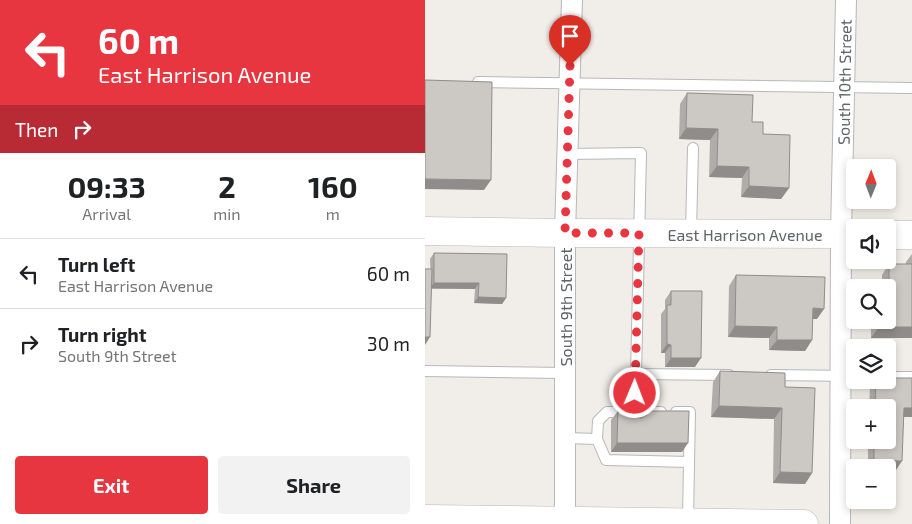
<!DOCTYPE html>
<html lang="en">
<head>
<meta charset="utf-8">
<style>
	:root { --surface:#fff; --page:#f2f2f2; --text:#202124; --muted:#757577; --line:#e0e0e0; --accent:#e83641 }
	body { margin:0; font-family:"Exo 2",sans-serif; background:var(--page); color:var(--text); height:100vh; display:flex; flex-direction:column; font-size:19px; white-space:nowrap }
	* { box-sizing:border-box; margin:0 }
	p { font-size:16px; color:var(--muted) }
	.icon { flex:none; width:28px; height:28px; fill:none; stroke:currentColor; stroke-width:2; stroke-linecap:round; stroke-linejoin:round }
	.map { position:relative; flex:1; overflow:hidden }
	.details { display:flex; flex-direction:column; background:var(--surface); width:425px }
	.details>* { flex:none }
	.hud { background:#e83641; color:#fff; overflow:hidden }
	.needle { width:32px; rotate:1deg }
	.fabs { position:absolute; left:421px; top:159px; display:grid; gap:10px }
	.fabs a { display:grid; place-items:center; width:50px; height:50px; border-radius:5px; background:var(--surface); box-shadow:0 2px 8px #0003; font-size:25px }
	.pin { position:absolute; display:grid; place-items:center; width:42px; height:42px; color:#fff; margin:-51px -21px; border-radius:50% 50% 50% 0; rotate:-45deg; box-shadow:0 0 5px #0007 }
	.pin .icon { rotate:45deg }
	.me { position:absolute; width:55px; margin:-28px; rotate:1deg; stroke-linejoin:round; filter:drop-shadow(0 0 4px #0008) }
	.turn { display:flex; align-items:center; gap:18px; height:105px; padding:0 15px; font-size:22px }
	.turn .icon { width:65px; height:65px; stroke-width:2.5 }
	.turn b { display:block; font-size:35px; line-height:42px }
	.then { display:flex; align-items:center; height:48px; padding:0 15px; background:#0003; gap:10px; font-size:19px }
	.eta { display:flex; justify-content:space-evenly; align-items:center; height:85px; text-align:center }
	.eta b { font-size:30px; font-weight:700; line-height:35px }
	.action { display:flex; gap:10px; margin-top:auto; padding:10px 15px }
	.action a { flex:1; height:58px; border-radius:5px; background:var(--accent); color:#fff; font-size:20px; font-weight:700; line-height:58px; text-align:center }
	.action a+a { background:var(--page); color:var(--text) }
	ul { padding:0; list-style:none }
	li { display:flex; align-items:center; gap:15px; height:70px; padding:0 15px; border-top:1px solid var(--line) }
	li div { flex:1 }
	li b { display:block; font-size:19px }
	li em { font-style:normal }
	main { display:flex; flex:1; min-height:0 }
	.map>svg:first-child { display:block }
	.lines { fill:none; stroke-linecap:round; stroke-linejoin:round }
	.service-casing { stroke:#b5b8bc; stroke-width:12 }
	.minor-casing { stroke:#b5b8bc; stroke-width:22 }
	.secondary-casing { stroke:#b4b8bc; stroke-width:29 }
	.service { stroke:#fff; stroke-width:10 }
	.minor { stroke:#fff; stroke-width:20 }
	.secondary { stroke:#fff; stroke-width:28 }
	.wall { fill:#afaca9 }
	.shaded-wall { fill:#8f8c89 }
	.building { fill:#ccc8c4; stroke:#8f8c89 }
	.route { stroke:#e83641; stroke-width:9; stroke-dasharray:0 16.2 }
	.labels { text-anchor:middle; dominant-baseline:central; stroke-width:4; stroke-linejoin:round; paint-order:stroke }
	.street-label { font-size:16px; fill:#5f6467; stroke:#fff }
</style>
</head>
<body>
<main>
<section class="details">
<div class="hud">
<div class="turn"><svg class="icon" aria-label="left" viewBox="0 0 24 24"><path d="M17 20v-9H6M10 6l-5 5 5 5"/></svg><div><b>60 m</b>East Harrison Avenue</div></div>
<div class="then">Then<svg class="icon" aria-label="right" viewBox="0 0 24 24"><path d="M7 20v-9h11M14 6l5 5-5 5"/></svg></div>
</div>
<div class="eta">
<div><b>09:33</b><p>Arrival</p></div>
<div><b>2</b><p>min</p></div>
<div><b>160</b><p>m</p></div>
</div>
<ul>
<li><svg class="icon" aria-label="left" viewBox="0 0 24 24"><path d="M17 20v-9H6M10 6l-5 5 5 5"/></svg><div><b>Turn left</b><p>East Harrison Avenue</p></div><em>60 m</em></li>
<li><svg class="icon" aria-label="right" viewBox="0 0 24 24"><path d="M7 20v-9h11M14 6l5 5-5 5"/></svg><div><b>Turn right</b><p>South 9th Street</p></div><em>30 m</em></li>
</ul>
<div class="action"><a>Exit</a><a>Share</a></div>
</section>
<div class="map">
<svg width="487" height="524" viewBox="0 0 487 524">
	<rect width="100%" height="100%" fill="#f1ede8"/>
	<g class="lines">
		<g class="service-casing">
			<g id="service">
				<path d="M53,82L487,88"/>
				<path d="M143,154L216,153L210,420"/>
				<path d="M266,232L268,148"/>
				<path d="M0,371L140,373"/>
				<path d="M210,374L304,375"/>
				<path d="M346,375L430,376"/>
				<path d="M462,377H487"/>
				<path d="M251,412H265L264,462"/>
				<path d="M140,438L172,439L181,460L264,462L263,522"/>
				<path d="M172,439L173,421L182,412H236"/>
			</g>
		</g>
		<g class="minor-casing">
			<g id="minor">
				<path d="M140,524V233L147,0"/>
				<path d="M415,524L416,234L421,0"/>
			</g>
		</g>
		<g class="secondary-casing">
			<g id="secondary">
				<path d="M0,231L140,233L430,234"/>
				<path d="M462,235H487"/>
				<path d="M0,519L379,524"/>
			</g>
		</g>
		<use href="#service" class="service"/>
		<use href="#minor" class="minor"/>
		<use href="#secondary" class="secondary"/>
	</g>
	<g class="wall">
		<path d="M262,93L327,122L338,134L364,188L356,199L316,197L317,178L284,177L285,140L254,139L255,104Z"/>
		<path d="M9,253L81,298L77,304L49,303L50,289H6L5,259Z"/>
		<path d="M487,254V338H446V320H462L457,282V275L464,264H481V262Z"/>
		<path d="M311,275L392,319H387V340L380,351L344,350V338L303,337L304,286Z"/>
		<path d="M454,282V288H450Z"/>
		<path d="M246,291L270,367H240V353H236V314L240,309V300Z"/>
		<path d="M295,371L360,387L387,473L380,484L348,483L349,419L286,417L288,382Z"/>
		<path d="M449,380H462L478,417L471,470H462V468H443V440H462V408H444L445,386Z"/>
		<path d="M193,411L216,418L219,417L223,411L257,452H186V420Z"/>
	</g>
	<g class="shaded-wall">
		<path d="M261,128L293,129L285,140L254,139Z"/>
		<path d="M292,166L324,167L317,178L284,177Z"/>
		<path d="M0,179L66,180L59,190L0,189Z"/>
		<path d="M324,186L364,188L356,199L316,197Z"/>
		<path d="M9,283H54L50,289L4,288Z"/>
		<path d="M53,297L81,298L77,304L49,303Z"/>
		<path d="M388,308L399,309L392,319H380Z"/>
		<path d="M310,326L352,327L344,338L303,337Z"/>
		<path d="M454,327H487V338H446Z"/>
		<path d="M0,337H5L0,345Z"/>
		<path d="M352,340H387L380,351L344,350Z"/>
		<path d="M242,344L246,345L240,353H236Z"/>
		<path d="M246,358H276L270,367H240Z"/>
		<path d="M294,406L357,408L349,419L286,417Z"/>
		<path d="M479,408H487V417H473Z"/>
		<path d="M192,443H263L257,452H186Z"/>
		<path d="M449,460L477,461L471,470H462V468H444Z"/>
		<path d="M355,472L387,473L380,484L348,483Z"/>
	</g>
	<g class="building">
		<path d="M0,80L67,82L66,180L0,179Z"/>
		<path d="M262,93L328,95L327,122H338V134L365,135L364,188L324,186V167L292,166L293,129L261,128Z"/>
		<path d="M9,253L82,254L81,298L53,297L54,283H9Z"/>
		<path d="M464,264H487V327H454V320H462V288H454V282H464Z"/>
		<path d="M0,269H7L5,337H0Z"/>
		<path d="M311,275L400,277L399,309L388,308L387,340H352V327L310,326Z"/>
		<path d="M246,291H277L276,358H246V345L242,344V305H246Z"/>
		<path d="M295,371L360,373V387L390,388L387,473L355,472L357,408L294,406Z"/>
		<path d="M462,378H487V408H479L477,461L449,460V440H462V408H450L451,380H462Z"/>
		<path d="M193,411H209L212,417L216,418L222,415L223,411H264L263,443H192Z"/>
	</g>
	<g class="lines">
		<path class="route" d="M145,66L140,233H214L210,393"/>
	</g>
	<g class="labels">
		<g class="street-label">
			<text transform="translate(419 82) rotate(-89)">South 10th Street</text>
			<text x="320" y="234">East Harrison Avenue</text>
			<text transform="translate(140 307) rotate(-90)">South 9th Street</text>
		</g>
	</g>
</svg>
<div class="fabs">
<a><svg class="needle" viewBox="-14 -14 28 28"><path d="M0-13l5 13h-10z" fill="#e53935"/><path d="M0 13l5-13h-10z" fill="#757577"/></svg></a>
<a><svg class="icon" aria-label="sound" viewBox="0 0 24 24"><path d="M4 9h4l5-4v14l-5-4H4zM17 9q2 3 0 6"/></svg></a>
<a><svg class="icon" aria-label="search" viewBox="0 0 24 24"><circle cx="10" cy="10" r="6"/><path d="M15 15l6 6"/></svg></a>
<a><svg class="icon" aria-label="layers" viewBox="0 0 24 24"><path d="M12 4l9 5-9 5-9-5zM3 14l9 5 9-5"/></svg></a>
<a>+</a>
<a>−</a>
</div>
<div class="pin" style="left:145px;top:66px;background:#d93025"><svg class="icon" aria-label="arrive" viewBox="0 0 24 24"><path d="M6 21V4h12l-3 4 3 4H6"/></svg></div>
<svg class="me" style="left:210px;top:393px" viewBox="-20 -20 40 40"><circle r="17" fill="#e83641" stroke="#fff" stroke-width="3"/><path d="M0-11L8 9 0 5-8 9z" fill="#fff"/></svg>
</div>
</main>
</body>
</html>
